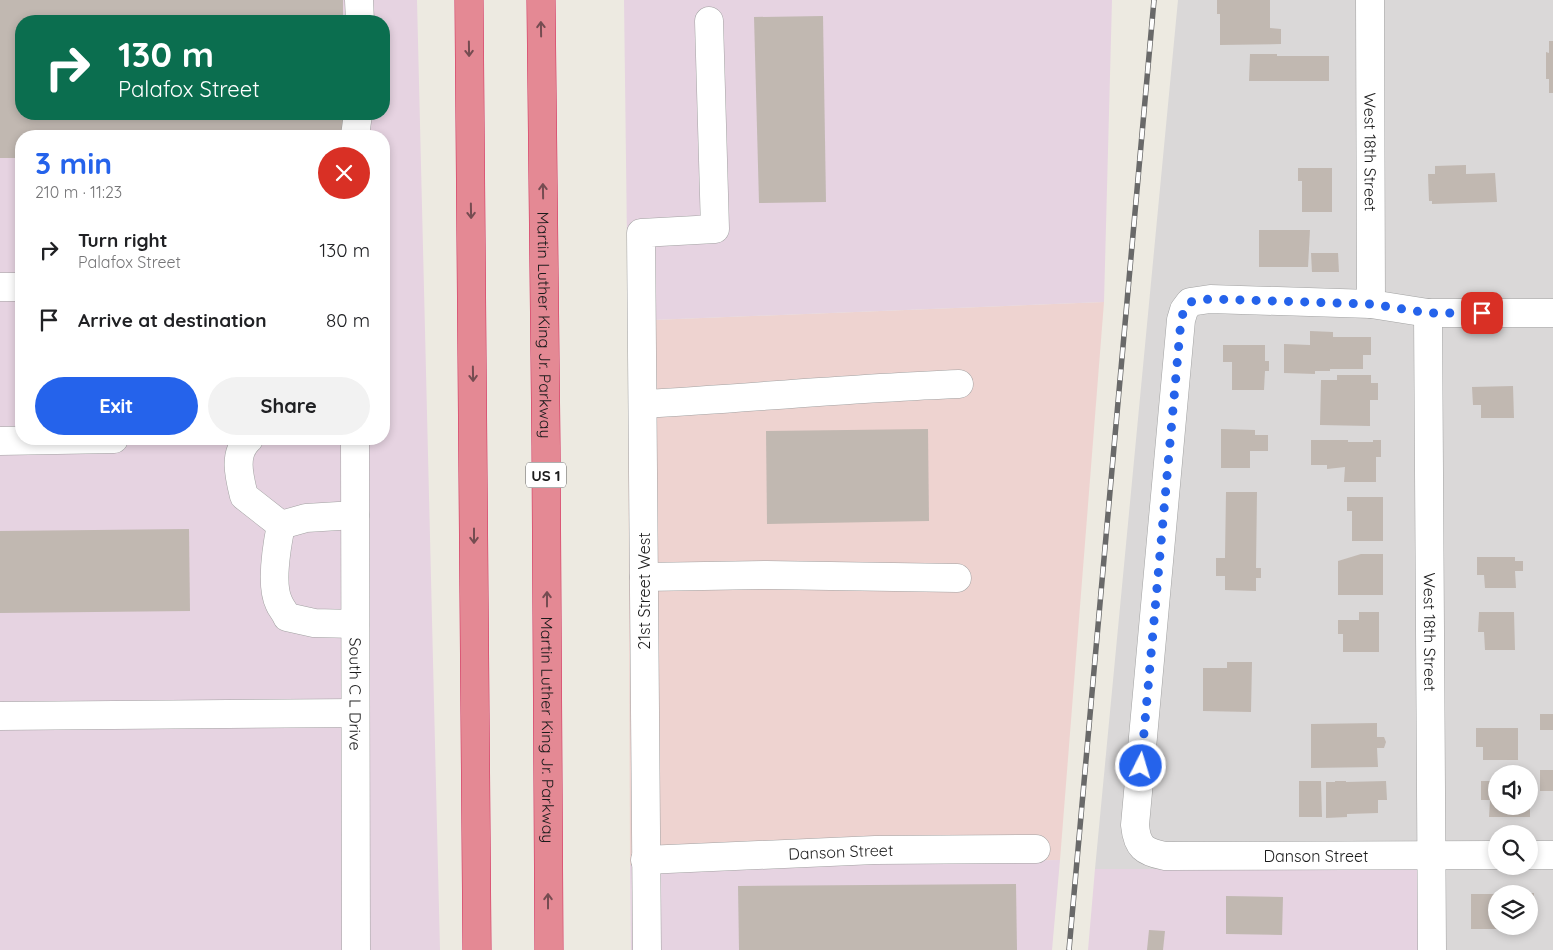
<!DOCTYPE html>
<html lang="en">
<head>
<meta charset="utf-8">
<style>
	:root { --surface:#fff; --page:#f2f2f2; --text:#202124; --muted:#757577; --accent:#2563eb }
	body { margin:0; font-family:Quicksand,sans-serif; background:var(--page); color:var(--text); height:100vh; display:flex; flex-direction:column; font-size:19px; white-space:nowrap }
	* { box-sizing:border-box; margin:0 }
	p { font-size:16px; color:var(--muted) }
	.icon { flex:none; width:28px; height:28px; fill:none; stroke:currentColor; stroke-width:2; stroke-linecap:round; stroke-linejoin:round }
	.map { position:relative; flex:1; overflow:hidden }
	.sheet { position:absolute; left:15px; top:130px; width:375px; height:315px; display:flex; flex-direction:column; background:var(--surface); border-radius:20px; box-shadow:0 2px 8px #0003 }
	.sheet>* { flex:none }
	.top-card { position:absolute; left:15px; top:15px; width:375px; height:105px; border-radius:20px; box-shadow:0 2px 8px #0003; background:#0b6e4f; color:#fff; overflow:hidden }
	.controls { position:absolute; left:1488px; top:765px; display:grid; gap:10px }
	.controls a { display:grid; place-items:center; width:50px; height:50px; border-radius:50%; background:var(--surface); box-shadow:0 2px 8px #0003; font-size:25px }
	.pin { position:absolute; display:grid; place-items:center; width:42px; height:42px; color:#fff; margin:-21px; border-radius:10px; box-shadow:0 2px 8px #0006 }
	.me { position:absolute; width:55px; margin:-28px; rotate:5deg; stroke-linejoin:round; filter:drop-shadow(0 0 4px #0008) }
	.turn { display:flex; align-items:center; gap:18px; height:105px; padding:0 20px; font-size:22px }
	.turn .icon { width:65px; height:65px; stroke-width:2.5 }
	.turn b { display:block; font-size:35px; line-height:42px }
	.round { display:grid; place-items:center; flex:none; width:52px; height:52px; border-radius:26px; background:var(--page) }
	.summary { display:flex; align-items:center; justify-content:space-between; height:85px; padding:0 20px }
	h1 { font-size:30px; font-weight:800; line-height:38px; color:var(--accent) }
	.primary-button { display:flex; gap:10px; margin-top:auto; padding:10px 20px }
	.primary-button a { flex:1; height:58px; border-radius:30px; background:var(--accent); color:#fff; font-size:20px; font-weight:800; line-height:58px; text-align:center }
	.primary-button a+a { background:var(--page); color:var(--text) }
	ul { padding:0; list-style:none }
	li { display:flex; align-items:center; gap:15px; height:70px; padding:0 20px }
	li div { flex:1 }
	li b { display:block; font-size:19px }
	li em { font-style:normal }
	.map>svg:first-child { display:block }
	.residential { fill:#dad8d8; fill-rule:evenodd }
	.commercial { fill:#eed3d0 }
	.industrial { fill:#e6d3e1; fill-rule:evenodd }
	.building { fill:#c1b8b1 }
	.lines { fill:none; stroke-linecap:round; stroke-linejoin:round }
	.minor-casing { stroke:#a2a2a2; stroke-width:29 }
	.highway-casing { stroke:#d22757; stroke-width:29 }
	.minor { stroke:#fff; stroke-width:28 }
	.highway { stroke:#e48994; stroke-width:28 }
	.rail-casing { stroke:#696969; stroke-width:5.5 }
	.rail { stroke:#fff; stroke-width:4; stroke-dasharray:11; stroke-linecap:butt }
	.oneway { stroke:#754c51 }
	.route { stroke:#2563eb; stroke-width:9; stroke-dasharray:0 16.2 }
	.labels { text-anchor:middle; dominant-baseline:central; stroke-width:5; stroke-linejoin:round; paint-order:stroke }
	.shield { fill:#fff; stroke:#5f5f5f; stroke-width:1 }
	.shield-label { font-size:15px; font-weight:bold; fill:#1b1b1b }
	.street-label { font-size:16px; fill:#1b1b1b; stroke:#fff }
</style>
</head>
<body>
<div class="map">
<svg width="1553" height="950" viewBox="0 0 1553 950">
	<rect width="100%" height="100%" fill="#edeae1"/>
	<path class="residential" d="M1178,0H1553V950H1419L1418,869H1095ZM1496,774H1529V806H1496ZM1496,834H1529V866H1496ZM1496,894H1529V926H1496Z"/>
	<path class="commercial" d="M1104,302L1060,860L630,865L628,321Z"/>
	<g class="industrial">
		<path d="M0,0H417L440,950H0ZM21,21H384V114H21ZM21,136H384V439H21Z"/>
		<path d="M624,0H1112L1104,302L628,321Z"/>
		<path d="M1060,860L1052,950H631L630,865Z"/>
		<path d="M1095,869H1418L1419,950H1088Z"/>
	</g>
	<g class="building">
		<path d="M0,0H343V21H21V114H345V136H21V158H0Z"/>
		<path d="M1217,0H1270V28L1281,29V44L1220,45V14H1217Z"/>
		<path d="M823,16L826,202L759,203L754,17Z"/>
		<path d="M1549,41H1553V93H1549V79H1546V52L1549,53Z"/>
		<path d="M1250,54H1277V56H1329V81H1249Z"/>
		<path d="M1466,165V174L1495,173L1497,202L1432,204V201H1429L1428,174H1435V166Z"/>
		<path d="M1298,168H1332V212H1302V181H1298Z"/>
		<path d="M1259,230H1310L1308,267H1259Z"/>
		<path d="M1311,253H1338L1339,272H1312Z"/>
		<path d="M1310,331L1333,332V337H1371V355H1363V369H1330V371H1315V374L1284,373V344L1310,345Z"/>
		<path d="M1223,345H1265V361H1269V371H1265L1264,390H1232V362H1223Z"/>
		<path d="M1337,375H1371V383H1378V400H1370V426L1320,425L1321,380H1337Z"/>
		<path d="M1513,386L1514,418H1481V405H1473L1472,387Z"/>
		<path d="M928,429L929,521L767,524L766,431Z"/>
		<path d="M1221,429L1255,430V435H1268V451H1250V468H1221Z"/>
		<path d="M1311,440H1348V442H1373V440H1381V457H1376V482H1344L1345,467L1327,469V465H1311Z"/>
		<path d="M1226,492H1257L1256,568H1261V578H1256V591L1225,590V576H1216V558H1225Z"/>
		<path d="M1347,497H1383V541H1352V511H1347Z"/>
		<path d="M189,529L190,611L0,613V531Z"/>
		<path d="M1361,554H1383V595H1338V561Z"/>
		<path d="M1477,557H1515V561H1523V571H1515L1516,588H1485L1484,575H1477Z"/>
		<path d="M1359,612H1379V652H1343V634H1338V620H1359Z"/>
		<path d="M1479,612H1514L1515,650H1485L1484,632H1478Z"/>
		<path d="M1227,662H1252L1251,712L1203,711V668H1227Z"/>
		<rect x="1540" y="714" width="13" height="16"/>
		<path d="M1377,723V737H1384L1386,742L1384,748H1377L1378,767L1311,768V724Z"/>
		<path d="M1476,728H1518V760H1483V747H1476Z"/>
		<rect x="1540" y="770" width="13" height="21"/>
		<path d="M1299,781H1321L1322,817H1299Z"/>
		<path d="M1335,781H1346V782L1386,781L1387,800H1378V813L1347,814V817L1326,818V782H1335Z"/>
		<path d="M1481,781H1496V806H1530V817H1489L1490,800H1481Z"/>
		<path d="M1016,884L1017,950H739L738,886Z"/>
		<rect x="1529" y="893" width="5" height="28"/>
		<path d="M1471,894H1496V926H1513V929H1471Z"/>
		<path d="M1226,896L1283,897L1282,935L1226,934Z"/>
		<path d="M1149,930L1165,931L1163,950H1147Z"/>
	</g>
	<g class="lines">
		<g class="minor-casing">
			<g id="minor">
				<path d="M359,0L360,21"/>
				<path id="s1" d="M1370,0L1371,304"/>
				<path d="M355,136L358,114"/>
				<path d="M0,287H21"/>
				<path id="s2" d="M1428,313L1432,950"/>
				<path d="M644,404C749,398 854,388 959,384"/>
				<path d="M249,439C233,453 239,476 244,496L281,525"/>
				<path id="s3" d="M355,439L356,950"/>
				<path d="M0,441L114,439"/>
				<path d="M355,515L306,518L281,525C277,545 270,585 279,603C281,608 285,612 287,617L314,623L355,624"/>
				<path d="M644,577L767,575L957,578"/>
				<path d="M0,716L355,713"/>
				<path d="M1496,855L1165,856C1144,852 1137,847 1135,825L1181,320L1184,310L1190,302L1210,299L1371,304L1428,313H1553"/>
				<path d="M1529,855H1553"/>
				<path id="s4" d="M645,860L875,850L1036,849"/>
				<path d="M647,950L641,233L715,229L709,21"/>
			</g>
		</g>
		<g class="highway-casing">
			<g id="highway">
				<path d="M469,0L477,950"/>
				<path id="s5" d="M541,0L546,446L549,950"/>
			</g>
		</g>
		<use href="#minor" class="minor"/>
		<use href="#highway" class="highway"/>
		<g class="rail-casing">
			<path id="rail" d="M1069,950L1154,0"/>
		</g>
		<use href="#rail" class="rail"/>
	</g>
	<defs><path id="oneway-shaft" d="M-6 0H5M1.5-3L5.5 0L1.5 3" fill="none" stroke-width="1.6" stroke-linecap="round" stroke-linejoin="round" transform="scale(1.25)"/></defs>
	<g class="oneway">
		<use href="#oneway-shaft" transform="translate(541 29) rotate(-91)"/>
		<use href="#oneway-shaft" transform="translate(469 49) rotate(89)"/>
		<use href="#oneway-shaft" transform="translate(543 191) rotate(-91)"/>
		<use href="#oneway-shaft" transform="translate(471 211) rotate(89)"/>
		<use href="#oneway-shaft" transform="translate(473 374) rotate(89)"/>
		<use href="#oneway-shaft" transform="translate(474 536) rotate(90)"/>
		<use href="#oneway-shaft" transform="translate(547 599) rotate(-90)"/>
		<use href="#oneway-shaft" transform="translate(548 901) rotate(-90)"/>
	</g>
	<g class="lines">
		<path class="route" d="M1141,766L1181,320L1184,310L1190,302L1210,299L1371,304L1428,313H1482"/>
	</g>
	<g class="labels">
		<rect class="shield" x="526" y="462.5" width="40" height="25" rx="4"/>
		<g class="shield-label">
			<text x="546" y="475">US 1</text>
		</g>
		<g class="street-label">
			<text stroke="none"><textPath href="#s1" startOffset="152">West 18th Street</textPath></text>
			<text stroke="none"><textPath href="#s5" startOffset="325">Martin Luther King Jr. Parkway</textPath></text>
			<text transform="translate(644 591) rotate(-90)">21st Street West</text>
			<text stroke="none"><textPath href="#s2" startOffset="319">West 18th Street</textPath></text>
			<text stroke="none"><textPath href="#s3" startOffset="255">South C L Drive</textPath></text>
			<text stroke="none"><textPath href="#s5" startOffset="730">Martin Luther King Jr. Parkway</textPath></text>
			<text stroke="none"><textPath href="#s4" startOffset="196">Danson Street</textPath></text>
			<text x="1316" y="856">Danson Street</text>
		</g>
	</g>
</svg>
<div class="controls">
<a><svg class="icon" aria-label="sound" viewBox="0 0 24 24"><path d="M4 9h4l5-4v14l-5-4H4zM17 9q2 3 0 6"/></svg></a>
<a><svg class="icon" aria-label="search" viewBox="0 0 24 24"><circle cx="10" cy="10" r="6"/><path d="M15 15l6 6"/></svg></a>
<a><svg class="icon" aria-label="layers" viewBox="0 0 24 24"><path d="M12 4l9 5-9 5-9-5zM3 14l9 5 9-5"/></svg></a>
</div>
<div class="pin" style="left:1482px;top:313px;background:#d93025"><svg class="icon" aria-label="arrive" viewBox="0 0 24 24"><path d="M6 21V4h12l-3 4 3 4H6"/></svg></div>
<svg class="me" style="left:1141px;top:766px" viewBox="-20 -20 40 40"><circle r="17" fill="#2563eb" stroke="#fff" stroke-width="3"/><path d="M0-11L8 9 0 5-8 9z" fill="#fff"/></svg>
<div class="top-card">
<div class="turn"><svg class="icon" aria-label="right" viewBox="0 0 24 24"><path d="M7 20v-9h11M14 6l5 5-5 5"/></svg><div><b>130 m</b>Palafox Street</div></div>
</div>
<section class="sheet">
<div class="summary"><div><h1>3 min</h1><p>210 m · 11:23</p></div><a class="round" style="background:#d93025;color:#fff"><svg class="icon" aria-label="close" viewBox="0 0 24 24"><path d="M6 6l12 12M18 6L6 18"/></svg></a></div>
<ul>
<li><svg class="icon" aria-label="right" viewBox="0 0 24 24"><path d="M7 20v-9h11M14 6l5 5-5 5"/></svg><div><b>Turn right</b><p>Palafox Street</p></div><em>130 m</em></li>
<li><svg class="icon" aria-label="arrive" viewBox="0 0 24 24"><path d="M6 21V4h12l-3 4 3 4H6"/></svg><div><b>Arrive at destination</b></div><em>80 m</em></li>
</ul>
<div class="primary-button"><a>Exit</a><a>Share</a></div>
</section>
</div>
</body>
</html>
